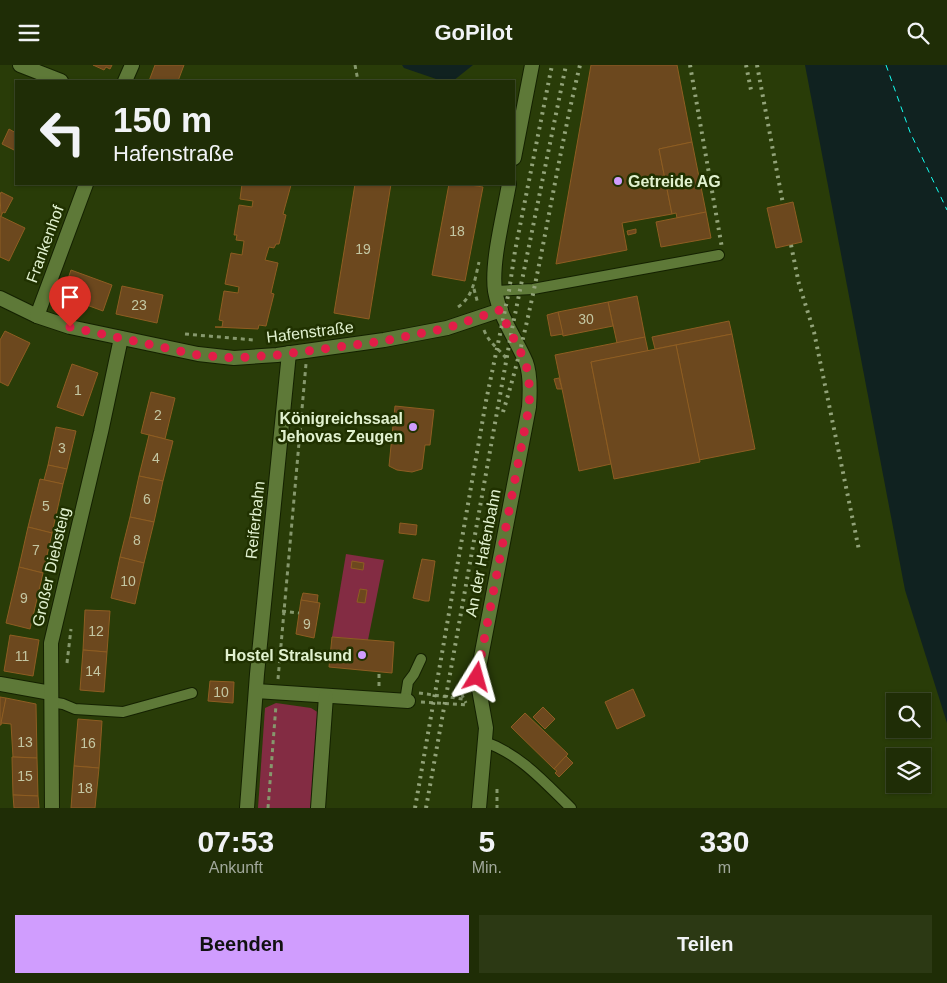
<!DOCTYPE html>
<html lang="de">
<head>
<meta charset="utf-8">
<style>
	:root { --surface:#1f2d06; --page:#2c3914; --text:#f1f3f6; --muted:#a1a89b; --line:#3c4928; --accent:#d09dfe }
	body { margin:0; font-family:Helvetica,sans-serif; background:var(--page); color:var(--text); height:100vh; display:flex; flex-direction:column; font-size:19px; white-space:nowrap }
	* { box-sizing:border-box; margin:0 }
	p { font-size:16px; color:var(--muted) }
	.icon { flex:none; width:28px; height:28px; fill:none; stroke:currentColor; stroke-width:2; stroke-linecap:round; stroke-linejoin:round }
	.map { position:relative; height:743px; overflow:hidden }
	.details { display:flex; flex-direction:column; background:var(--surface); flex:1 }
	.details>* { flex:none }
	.guide { position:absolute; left:15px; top:15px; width:500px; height:105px; border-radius:0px; box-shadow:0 1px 4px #0004,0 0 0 1px var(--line); background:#1f2d06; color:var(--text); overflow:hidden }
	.tools { position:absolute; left:886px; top:628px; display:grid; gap:10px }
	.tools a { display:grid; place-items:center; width:45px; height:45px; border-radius:0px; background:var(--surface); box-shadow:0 1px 4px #0004,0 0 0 1px var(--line); font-size:25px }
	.pin { position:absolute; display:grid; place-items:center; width:42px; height:42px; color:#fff; margin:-51px -21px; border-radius:50% 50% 50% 0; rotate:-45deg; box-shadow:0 0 5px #0007 }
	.pin .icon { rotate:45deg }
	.me { position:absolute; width:55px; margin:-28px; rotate:8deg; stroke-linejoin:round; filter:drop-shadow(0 0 4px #0008) }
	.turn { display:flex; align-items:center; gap:18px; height:105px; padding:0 15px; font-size:22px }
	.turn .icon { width:65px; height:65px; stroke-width:2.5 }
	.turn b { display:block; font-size:35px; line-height:42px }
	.eta { display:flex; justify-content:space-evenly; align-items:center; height:85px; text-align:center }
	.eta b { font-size:30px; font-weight:800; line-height:35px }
	.cta { display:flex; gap:10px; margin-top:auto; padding:10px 15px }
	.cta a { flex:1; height:58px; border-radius:0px; background:var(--accent); color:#111; font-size:20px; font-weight:800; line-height:58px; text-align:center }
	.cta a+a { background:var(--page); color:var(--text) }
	header { display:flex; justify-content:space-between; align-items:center; height:65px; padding:0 15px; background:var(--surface); font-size:22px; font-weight:800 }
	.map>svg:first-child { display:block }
	.green { fill:#832c43 }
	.water { fill:#102220 }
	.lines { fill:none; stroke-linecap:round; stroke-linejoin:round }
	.ferry { stroke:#14fff0; stroke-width:1; stroke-dasharray:6 5; stroke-linecap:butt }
	.building { fill:#6c481e; stroke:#8e5d22 }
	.service-casing { stroke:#142101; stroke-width:12 }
	.minor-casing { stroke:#142101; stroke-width:16 }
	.path { stroke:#86986d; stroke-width:3; stroke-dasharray:4 4; stroke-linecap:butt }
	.service { stroke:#5e7938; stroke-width:10 }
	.minor { stroke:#5e7938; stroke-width:14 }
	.rail { stroke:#92a379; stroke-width:4; stroke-dasharray:2.5 5; stroke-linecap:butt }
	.route { stroke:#e11d48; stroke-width:9; stroke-dasharray:0 16.2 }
	.poi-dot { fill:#d09dfe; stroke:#203100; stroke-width:2 }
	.labels { text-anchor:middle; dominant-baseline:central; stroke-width:5; stroke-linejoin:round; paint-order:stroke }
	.number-label { font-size:14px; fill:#c4c7a3 }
	.poi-label { font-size:16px; font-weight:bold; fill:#e1f1cf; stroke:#203100; text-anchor:end }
	.street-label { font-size:16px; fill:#e1f1cf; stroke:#203100 }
</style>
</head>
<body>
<header><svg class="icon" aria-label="menu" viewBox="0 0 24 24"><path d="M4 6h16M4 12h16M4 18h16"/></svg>GoPilot<svg class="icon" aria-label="search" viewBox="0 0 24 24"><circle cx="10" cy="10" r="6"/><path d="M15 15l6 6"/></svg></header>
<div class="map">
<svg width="947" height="743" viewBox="0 0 947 743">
	<rect width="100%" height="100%" fill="#293c08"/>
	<g class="green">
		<path d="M346,489L384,495L368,575L332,572Z"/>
		<path d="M276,638L311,643L319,648L314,743H258L265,643Z"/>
	</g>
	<g class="water">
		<path d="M402,0H473L453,16H442L404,3Z"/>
		<path d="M805,0H947V658L905,525Z"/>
	</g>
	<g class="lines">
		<path class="ferry" d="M886,0L910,67L947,145"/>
	</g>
	<g class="building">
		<path d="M93,0H112L110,4L106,2L104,5Z"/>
		<path d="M155,0H184L178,16H149Z"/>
		<path d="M591,0H677L692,77L659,84L672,149L622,158L627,185L556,199Z"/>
		<path d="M9,64L16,68V86L2,79Z"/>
		<path d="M692,77L706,147L677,153L676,148L672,149L659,84Z"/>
		<path d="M242,119L291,120L283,149L286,150L279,179H276L274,183L269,182L265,195L278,198L271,228L274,229L266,261L259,260L258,264L215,262H222L223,256L219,255L224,226L238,228L239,222L225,219L231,188L242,190L244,176L236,175L237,170H234L239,140L252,142L253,136L240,134Z"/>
		<path d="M355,119H391L369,254L334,248Z"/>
		<path d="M449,119H464L483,122L465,216L432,210Z"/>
		<path d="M1,127L13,133L5,148L3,147L1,151L0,130Z"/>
		<path d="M793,137L802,177L776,183L767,143Z"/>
		<path d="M706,147L711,173L661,182L656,157Z"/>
		<path d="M0,151L25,163L9,196L0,192Z"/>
		<path d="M636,164V168L628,170L627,166Z"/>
		<path d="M71,205L112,220L103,246L62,231Z"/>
		<path d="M122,221L163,230L157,258L116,249Z"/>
		<path d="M637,231L645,272L617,278L608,237Z"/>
		<path d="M608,237L613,261L563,271L558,247Z"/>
		<path d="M558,247L563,269L551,271L547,250Z"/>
		<path d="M729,256L732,269L655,284L652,272Z"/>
		<path d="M5,266L30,278L8,321L0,317V275Z"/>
		<path d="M732,269L755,384L699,395L676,280Z"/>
		<path d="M645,272L648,286L591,297L611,399L579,406L555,290Z"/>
		<path d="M676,280L700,397L614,414L591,297Z"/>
		<path d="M72,299L98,308L83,351L57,342Z"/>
		<path d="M559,313L562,324H557L554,314Z"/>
		<path d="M151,327L175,333L165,374L141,368Z"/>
		<path d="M395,341L434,345L430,380H425L422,404L412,407L397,405L389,401Z"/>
		<path d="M56,362L76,366L67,404L48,400Z"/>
		<path d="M149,370L173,376L163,416L139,411Z"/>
		<path d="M48,400L67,404L63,419L44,415Z"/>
		<path d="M139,411L163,416L154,457L130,452Z"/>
		<path d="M40,414L63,419L52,468L28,462Z"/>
		<path d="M130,452L154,457L144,498L120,492Z"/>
		<path d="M400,458L417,460L416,470L399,468Z"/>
		<path d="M28,462L52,468L43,508L19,502Z"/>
		<path d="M120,492L144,498L135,539L111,533Z"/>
		<path d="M422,494L435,496L429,536H425L413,533Z"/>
		<path d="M352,496L364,498L363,505L351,503Z"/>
		<path d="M19,502L43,508L30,564L6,558Z"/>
		<path d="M360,524L367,525L365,538L357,537Z"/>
		<path d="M303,528L318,530L317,538L301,535Z"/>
		<path d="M301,535L320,538L314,573L296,569Z"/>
		<path d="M85,545L110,546L107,587L83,585Z"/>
		<path d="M10,570L39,575L33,611L4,606Z"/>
		<path d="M332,572L394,577L392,608L329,602Z"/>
		<path d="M83,585L107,587L104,627L80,625Z"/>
		<path d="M210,616L234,617L233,638L208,636Z"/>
		<path d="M633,624L645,651L617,664L605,637Z"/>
		<path d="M0,632L6,633L1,660H0Z"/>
		<path d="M6,633L36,639L37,693L13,692L11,659L1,658Z"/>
		<path d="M543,642L555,654L545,664L533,652Z"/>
		<path d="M525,648L568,689L554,704L511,662Z"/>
		<path d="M78,654L102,656L99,703L74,701Z"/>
		<path d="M566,691L573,698L559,712L555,708L557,706L554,704Z"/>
		<path d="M12,692L37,693L38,731L13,730Z"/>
		<path d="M74,701L99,703L95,743H71Z"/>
		<path d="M13,730L38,731L39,743H14Z"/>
	</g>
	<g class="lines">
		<g class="service-casing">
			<g id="service">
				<path d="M496,226L533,224L719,190"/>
				<path d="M405,636L408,617L414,609L421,594"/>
				<path d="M51,637L63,639L75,644L123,647L192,628"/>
				<path d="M485,677C520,689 545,718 571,743"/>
			</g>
		</g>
		<g class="minor-casing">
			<g id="minor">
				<path d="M20,0L61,16"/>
				<path d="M125,16L132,0"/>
				<path d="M514,93L532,0"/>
				<path d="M0,233L37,251L70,262L198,289L234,293L277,290L384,275L447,263L501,245"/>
				<path d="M37,251L86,119"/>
				<path d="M0,619L51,628"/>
				<path d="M256,626L408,636"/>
				<path d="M52,743L51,578L101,367L121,273"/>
				<path d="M247,743L257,609L289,288"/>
				<path d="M318,743L326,631"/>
				<path d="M479,743L486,663L477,613L529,342C530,328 531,310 526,297C515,272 500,253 495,226C491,197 504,149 509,119"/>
			</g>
		</g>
		<g class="path">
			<path d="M355,0L358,16"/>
			<path d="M474,224L478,239"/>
			<path d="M458,242C473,232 475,214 479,197"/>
			<path d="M484,265C489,278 497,282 506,293"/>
			<path d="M185,269L254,275"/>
			<path d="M282,546L299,548"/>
			<path d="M67,598L71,564"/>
			<path d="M278,614L306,299"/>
			<path d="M379,621V607"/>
			<path d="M462,621V630L466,638"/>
			<path d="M419,628L463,634"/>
			<path d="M421,637L467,640"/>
			<path d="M497,724V743"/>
			<path d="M268,743L276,640"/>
		</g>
		<use href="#service" class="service"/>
		<use href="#minor" class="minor"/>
		<g class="rail">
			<path d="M690,0L722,183"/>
			<path d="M746,0L751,25"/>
			<path d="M757,0L783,139"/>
			<path d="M791,180L799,219L814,267L859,485"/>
			<path d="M503,347C538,234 552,115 580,0"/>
			<path d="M415,743L486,336L509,226L515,186L552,0"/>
			<path d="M426,743L511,269L566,0"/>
		</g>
	</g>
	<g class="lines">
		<path class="route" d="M70,262L198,290L234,293L277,290L384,276L447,263L500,245L504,254L526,298L530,325L529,342L477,612"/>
	</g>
	<g class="poi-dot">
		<circle cx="618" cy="116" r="5"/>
		<circle cx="413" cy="362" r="5"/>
		<circle cx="362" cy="590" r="5"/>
	</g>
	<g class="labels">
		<g class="number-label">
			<text x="457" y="166">18</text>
			<text x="363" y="184">19</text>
			<text x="139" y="240">23</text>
			<text x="586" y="254">30</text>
			<text x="78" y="325">1</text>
			<text x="158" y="350">2</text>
			<text x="62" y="383">3</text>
			<text x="156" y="393">4</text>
			<text x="147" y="434">6</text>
			<text x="46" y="441">5</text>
			<text x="137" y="475">8</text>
			<text x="36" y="485">7</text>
			<text x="128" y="516">10</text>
			<text x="24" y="533">9</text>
			<text x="307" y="559">9</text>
			<text x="96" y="566">12</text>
			<text x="22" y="591">11</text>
			<text x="93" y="606">14</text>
			<text x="221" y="627">10</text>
			<text x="25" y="677">13</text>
			<text x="88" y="678">16</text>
			<text x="25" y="711">15</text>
			<text x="85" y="723">18</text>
		</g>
		<g class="poi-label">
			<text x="628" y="116" text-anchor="start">Getreide AG</text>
			<text x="403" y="353">Königreichssaal<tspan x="403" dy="18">Jehovas Zeugen</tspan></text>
			<text x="352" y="590">Hostel Stralsund</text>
		</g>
		<g class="street-label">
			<text transform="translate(45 179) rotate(-70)">Frankenhof</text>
			<text transform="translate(310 267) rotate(-7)">Hafenstraße</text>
			<text transform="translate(255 455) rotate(-84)">Reiferbahn</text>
			<text transform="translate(483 488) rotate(-79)">An der Hafenbahn</text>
			<text transform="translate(51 502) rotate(-77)">Großer Diebsteig</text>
		</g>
	</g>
</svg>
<div class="tools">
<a><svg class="icon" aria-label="search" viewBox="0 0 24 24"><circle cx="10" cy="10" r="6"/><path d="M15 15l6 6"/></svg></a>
<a><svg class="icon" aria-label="layers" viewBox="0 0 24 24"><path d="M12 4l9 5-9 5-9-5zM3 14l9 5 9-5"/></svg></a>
</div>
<div class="pin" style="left:70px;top:262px;background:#d93025"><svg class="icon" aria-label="arrive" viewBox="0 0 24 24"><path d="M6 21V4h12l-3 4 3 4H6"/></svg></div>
<svg class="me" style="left:477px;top:612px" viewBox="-20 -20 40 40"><path d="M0-17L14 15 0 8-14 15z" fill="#e11d48" stroke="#fff" stroke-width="4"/></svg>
<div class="guide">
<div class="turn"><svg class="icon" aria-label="left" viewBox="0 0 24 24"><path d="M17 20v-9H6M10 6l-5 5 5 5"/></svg><div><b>150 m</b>Hafenstraße</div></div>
</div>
</div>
<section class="details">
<div class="eta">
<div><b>07:53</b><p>Ankunft</p></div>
<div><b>5</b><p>Min.</p></div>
<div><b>330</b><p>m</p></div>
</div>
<div class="cta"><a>Beenden</a><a>Teilen</a></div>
</section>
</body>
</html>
